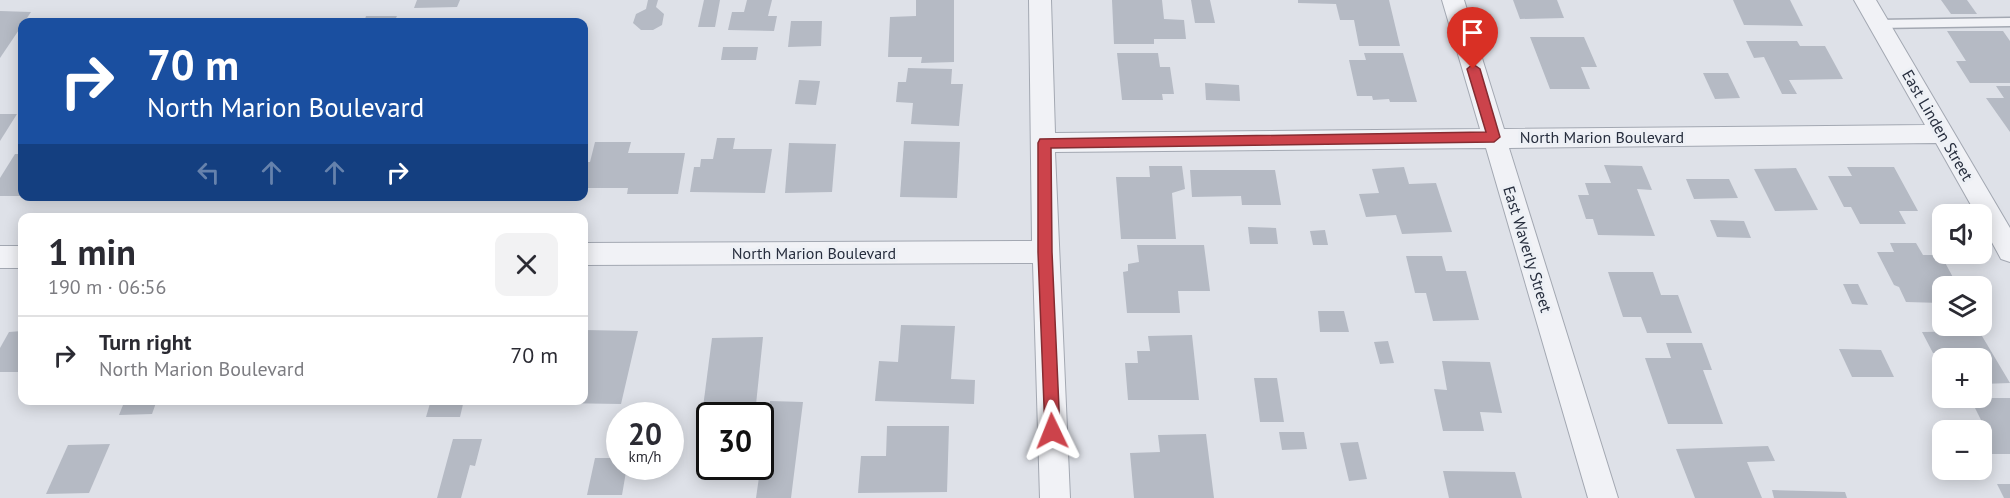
<!DOCTYPE html>
<html lang="en">
<head>
<meta charset="utf-8">
<style>
	:root { --surface:#fff; --page:#f2f2f3; --text:#2b2b33; --muted:#7c7c81; --line:#e1e1e2 }
	body { margin:0; font-family:"PT Sans",sans-serif; background:var(--page); color:var(--text); height:100vh; display:flex; flex-direction:column; font-size:22px; white-space:nowrap }
	* { box-sizing:border-box; margin:0 }
	p { font-size:20px; color:var(--muted) }
	.icon { flex:none; width:33px; height:33px; fill:none; stroke:currentColor; stroke-width:2; stroke-linecap:round; stroke-linejoin:round }
	.map { position:relative; flex:1; overflow:hidden }
	.details { position:absolute; left:18px; top:213px; width:570px; height:192px; display:flex; flex-direction:column; background:var(--surface); border-radius:12px; box-shadow:0 3px 15px #0003 }
	.details>* { flex:none }
	.hud { position:absolute; left:18px; top:18px; width:570px; height:183px; border-radius:12px; box-shadow:0 3px 15px #0003; background:#1a4fa0; color:#fff; overflow:hidden }
	.tools { position:absolute; left:1932px; top:204px; display:grid; gap:12px }
	.tools a { display:grid; place-items:center; width:60px; height:60px; border-radius:12px; background:var(--surface); box-shadow:0 3px 15px #0003; font-size:30px }
	.speed { position:absolute; left:606px; top:402px; display:flex; gap:12px; font-size:30px; font-weight:700; text-align:center }
	.speed>* { display:grid; place-content:center; width:78px; height:78px; border-radius:50%; background:var(--surface); box-shadow:0 3px 15px #0003; line-height:1 }
	.speed small { font-size:15px; font-weight:400 }
	.speed .limit { border:3px solid #111; border-radius:9px; background:#fff; color:#111 }
	.pin { position:absolute; display:grid; place-items:center; width:51px; height:51px; color:#fff; margin:-62px -26px; border-radius:50% 50% 50% 0; rotate:-45deg; box-shadow:0 0 6px #0007 }
	.pin .icon { rotate:45deg }
	.me { position:absolute; width:66px; margin:-33px; rotate:358deg; stroke-linejoin:round; filter:drop-shadow(0 0 4px #0008) }
	.turn { display:flex; align-items:center; gap:21px; height:126px; padding:0 30px; font-size:27px }
	.turn .icon { width:78px; height:78px; stroke-width:2.5 }
	.turn b { display:block; font-size:42px; line-height:51px }
	.lanes { display:flex; align-items:center; height:57px; padding:0 30px; background:#0003; justify-content:center; gap:30px; direction:ltr }
	.lanes .off { opacity:.35 }
	.round { display:grid; place-items:center; flex:none; width:63px; height:63px; border-radius:12px; background:var(--page) }
	.head { display:flex; align-items:center; justify-content:space-between; height:102px; padding:0 30px }
	h1 { font-size:36px; font-weight:800; line-height:45px }
	ul { padding:0; list-style:none }
	li { display:flex; align-items:center; gap:18px; height:78px; padding:0 30px; border-top:2px solid var(--line) }
	li div { flex:1 }
	li b { display:block; font-size:22px }
	li em { font-style:normal }
	.map>svg:first-child { display:block }
	.building { fill:#b5bac4 }
	.lines { fill:none; stroke-linecap:round; stroke-linejoin:round }
	.service-casing { stroke:#a3a8b2; stroke-width:3 }
	.minor-casing { stroke:#a3a8b2; stroke-width:2 }
	.service { fill:#f1f2f6; fill-rule:evenodd }
	.minor { fill:#f1f2f6; fill-rule:evenodd }
	.route { fill:#cc434b; stroke:#852c31; stroke-width:1.5 }
	.labels { text-anchor:middle; dominant-baseline:central; stroke-width:6; stroke-linejoin:round; paint-order:stroke }
	.street-label { font-size:16px; fill:#272e3e; stroke:#edf0f5 }
</style>
</head>
<body>
<div class="map">
<svg width="2010" height="498" viewBox="0 0 2010 498">
	<rect width="100%" height="100%" fill="#dee1e8"/>
	<g class="building">
		<path d="M417,0H460L457,7L414,8Z"/>
		<path d="M648,0H658L656,7L664,14L662,25L653,30H641L633,23L636,14L646,9Z"/>
		<path d="M704,0H720L715,27H698Z"/>
		<path d="M747,0H772L768,16H777L774,31L728,30L732,12H744Z"/>
		<path d="M916,0H954V62L921,63L922,57H888L890,17L916,16Z"/>
		<path d="M1112,0H1162L1164,19L1184,20L1186,39H1154V44H1114Z"/>
		<path d="M1191,0H1210L1215,23H1195Z"/>
		<path d="M1298,0H1389L1400,46H1359L1354,20H1340L1336,4L1298,3Z"/>
		<path d="M1513,0H1557L1564,18L1520,19Z"/>
		<path d="M1733,0H1790L1803,26L1744,25Z"/>
		<path d="M1941,0H1967L1977,14H1951Z"/>
		<path d="M0,11L31,12L0,58Z"/>
		<path d="M366,16H397L394,22H364Z"/>
		<path d="M791,21H822L821,46L788,47Z"/>
		<path d="M1947,31H2003L2010,41V83H1970L1956,61H1966Z"/>
		<path d="M1530,37H1584L1597,67H1581L1590,89H1550Z"/>
		<path d="M1746,41H1797L1800,46H1825L1843,79L1789,80L1797,94H1782L1764,57L1754,58Z"/>
		<path d="M723,47H758L756,60H721Z"/>
		<path d="M1117,53H1158L1160,67H1170L1174,94H1162L1163,100H1122Z"/>
		<path d="M1364,53H1403L1417,102H1390L1389,99L1373,100L1372,96H1357L1349,60H1366Z"/>
		<path d="M908,68L952,69L951,84H963L959,126L911,124L913,103L896,102L898,82H906Z"/>
		<path d="M1703,73H1728L1740,98L1715,99Z"/>
		<path d="M799,80L820,81L816,105L795,104Z"/>
		<path d="M1205,83L1239,85L1240,101L1206,100Z"/>
		<path d="M1996,86H2010V132L1986,98H2004Z"/>
		<path d="M0,114H17L0,141Z"/>
		<path d="M717,138H735L733,149H772L765,193L690,192L694,167H700L701,159H713Z"/>
		<path d="M904,141L960,142L957,198L900,197Z"/>
		<path d="M595,142H631L628,153H685L678,194H627L628,188H584V162H590Z"/>
		<path d="M789,143L836,144L832,192L785,193Z"/>
		<path d="M15,154H22V196H0V178Z"/>
		<path d="M1604,165L1642,166L1652,190L1637,189L1655,236L1598,235L1593,219H1586L1578,195H1589L1585,183H1611Z"/>
		<path d="M1149,166H1182L1185,189L1172,193L1176,239H1121L1116,177H1150Z"/>
		<path d="M1404,167L1409,184L1436,183L1452,232L1402,234L1396,215L1366,217L1359,194L1379,193L1372,169Z"/>
		<path d="M1847,167H1894L1918,211H1899L1906,224H1860L1851,207H1844L1828,176H1852Z"/>
		<path d="M1796,168L1818,210L1775,211L1754,169Z"/>
		<path d="M1190,170H1275L1281,205H1242L1241,196L1192,197Z"/>
		<path d="M1686,179H1729L1738,198L1694,199Z"/>
		<path d="M1710,220L1744,221L1751,238L1717,237Z"/>
		<path d="M1248,227L1276,228L1278,244H1250Z"/>
		<path d="M1325,230L1328,245H1313L1310,231Z"/>
		<path d="M1890,243H1916L1923,255H1941L1956,283H1968L1970,286H1942V303L1906,302L1899,287L1894,285L1877,252H1894Z"/>
		<path d="M1137,245H1204L1210,291H1178L1180,313H1127L1123,272L1128,271V264L1139,262Z"/>
		<path d="M1406,256H1442L1446,271H1466L1479,320L1433,321L1426,293H1415Z"/>
		<path d="M1608,272H1653L1661,295H1678L1692,333H1647L1641,317H1623Z"/>
		<path d="M1843,284H1858L1868,305L1852,304Z"/>
		<path d="M1318,311H1344L1349,332H1320Z"/>
		<path d="M901,325L955,326L951,379L975,380L974,404L875,401L879,361L898,362Z"/>
		<path d="M584,330L638,331L621,404L557,403V400H584Z"/>
		<path d="M22,331V372H0V348L9,332Z"/>
		<path d="M1979,331L2010,383L1982,384V358H1949L1946,353H1933L1922,332Z"/>
		<path d="M1192,335L1199,400H1128L1125,363H1138L1137,351H1150L1148,336Z"/>
		<path d="M763,337L755,414L702,415L712,338Z"/>
		<path d="M1388,341L1394,363L1380,364L1374,342Z"/>
		<path d="M1666,343H1702L1712,370H1703L1723,424H1668L1645,358H1671Z"/>
		<path d="M1839,349L1881,350L1894,377H1852Z"/>
		<path d="M1442,361L1490,362L1502,413L1480,412L1484,431H1443L1434,389L1447,390Z"/>
		<path d="M1254,378H1277L1284,422H1260Z"/>
		<path d="M1970,398H2010V454H1984L1982,430H1972L1970,426H1984Z"/>
		<path d="M125,400H157L152,414L119,415Z"/>
		<path d="M431,400H464L460,417H426Z"/>
		<path d="M770,401L803,402L791,498H756Z"/>
		<path d="M887,426H949L947,492L858,493L861,456H886Z"/>
		<path d="M1279,432H1304L1307,449L1282,450Z"/>
		<path d="M1206,434L1214,498H1134L1130,453L1160,452L1158,435Z"/>
		<path d="M453,439H482L475,466L470,465L461,498H437Z"/>
		<path d="M1358,442L1367,479L1349,481L1340,443Z"/>
		<path d="M110,444L89,493L46,494L68,445Z"/>
		<path d="M1768,446L1775,461L1747,462L1762,498H1695L1676,449Z"/>
		<path d="M595,458H620V466H627L622,495H587Z"/>
		<path d="M1443,471L1515,472L1522,498H1449Z"/>
		<path d="M1997,484H2010V498H2004Z"/>
		<path d="M1772,490L1845,492L1847,498H1774Z"/>
	</g>
	<g class="lines">
		<g class="service-casing">
			<path id="service" d="M2010,18V26L1878,28L1873,24L1878,20Z"/>
		</g>
		<g class="minor-casing">
			<g id="minor">
				<path d="M1029,0H1051L1055,133L1480,129L1442,0H1464L1504,129L1925,125L1854,0H1876L2010,228V262L2001,259L1982,224V214H1976L1936,143L1509,148L1618,498H1588L1486,148L1055,152L1070,498H1040L1033,263L584,265V243L1032,241Z"/>
				<rect x="0" y="246" width="22" height="22"/>
			</g>
		</g>
		<use href="#service" class="service"/>
		<use href="#minor" class="minor"/>
	</g>
	<path class="route" d="M1473,64L1480,69L1500,137L1494,142L1051,148L1052,252L1060,431L1057,436L1052,438L1047,436L1045,431L1038,252V143L1040,139L1486,132L1467,69Z"/>
	<g class="labels">
		<g class="street-label">
			<text transform="translate(1938 125) rotate(60)">East Linden Street</text>
			<text x="1602" y="137">North Marion Boulevard</text>
			<text transform="translate(1528 249) rotate(73)">East Waverly Street</text>
			<text x="814" y="253">North Marion Boulevard</text>
		</g>
	</g>
</svg>
<div class="tools">
<a><svg class="icon" aria-label="sound" viewBox="0 0 24 24"><path d="M4 9h4l5-4v14l-5-4H4zM17 9q2 3 0 6"/></svg></a>
<a><svg class="icon" aria-label="layers" viewBox="0 0 24 24"><path d="M12 4l9 5-9 5-9-5zM3 14l9 5 9-5"/></svg></a>
<a>+</a>
<a>−</a>
</div>
<div class="speed"><div>20<small>km/h</small></div><div class="limit">30</div></div>
<div class="pin" style="left:1473px;top:69px;background:#d93025"><svg class="icon" aria-label="arrive" viewBox="0 0 24 24"><path d="M6 21V4h12l-3 4 3 4H6"/></svg></div>
<svg class="me" style="left:1052px;top:431px" viewBox="-20 -20 40 40"><path d="M0-17L14 15 0 8-14 15z" fill="#cc434b" stroke="#fff" stroke-width="4"/></svg>
<div class="hud">
<div class="turn"><svg class="icon" aria-label="right" viewBox="0 0 24 24"><path d="M7 20v-9h11M14 6l5 5-5 5"/></svg><div><b>70 m</b>North Marion Boulevard</div></div>
<div class="lanes"><svg class="icon off" aria-label="left" viewBox="0 0 24 24"><path d="M17 20v-9H6M10 6l-5 5 5 5"/></svg><svg class="icon off" aria-label="ahead" viewBox="0 0 24 24"><path d="M12 20V5M6 11l6-6 6 6"/></svg><svg class="icon off" aria-label="ahead" viewBox="0 0 24 24"><path d="M12 20V5M6 11l6-6 6 6"/></svg><svg class="icon" aria-label="right" viewBox="0 0 24 24"><path d="M7 20v-9h11M14 6l5 5-5 5"/></svg></div>
</div>
<section class="details">
<div class="head"><div><h1>1 min</h1><p>190 m · 06:56</p></div><a class="round"><svg class="icon" aria-label="close" viewBox="0 0 24 24"><path d="M6 6l12 12M18 6L6 18"/></svg></a></div>
<ul>
<li><svg class="icon" aria-label="right" viewBox="0 0 24 24"><path d="M7 20v-9h11M14 6l5 5-5 5"/></svg><div><b>Turn right</b><p>North Marion Boulevard</p></div><em>70 m</em></li>
</ul>
</section>
</div>
</body>
</html>
